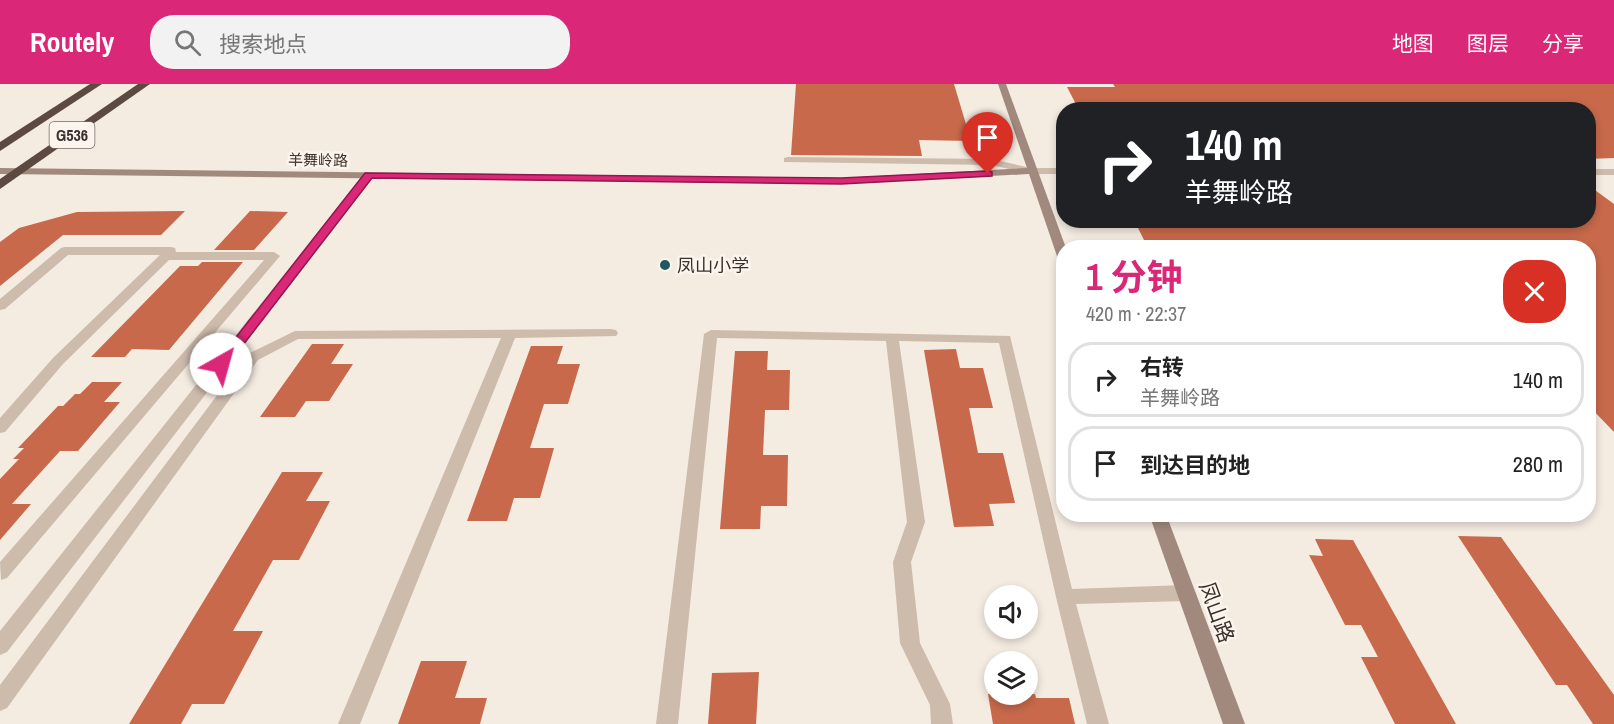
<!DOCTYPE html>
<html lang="zh">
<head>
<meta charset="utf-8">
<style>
	:root { --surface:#fff; --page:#f2f2f2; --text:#222; --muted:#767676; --line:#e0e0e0; --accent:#db2777 }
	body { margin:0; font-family:"Archivo Narrow","Noto Sans SC",sans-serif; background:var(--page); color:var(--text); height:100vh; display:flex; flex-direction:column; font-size:22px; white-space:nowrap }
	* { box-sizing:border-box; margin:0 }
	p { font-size:20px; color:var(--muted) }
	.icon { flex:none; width:33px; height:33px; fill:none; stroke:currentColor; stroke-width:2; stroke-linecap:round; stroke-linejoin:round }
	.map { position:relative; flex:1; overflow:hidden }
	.drawer { position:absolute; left:1056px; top:156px; width:540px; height:282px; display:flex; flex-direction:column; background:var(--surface); border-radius:24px; box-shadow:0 3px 9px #0003 }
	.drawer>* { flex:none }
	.guide { position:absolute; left:1056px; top:18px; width:540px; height:126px; border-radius:24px; box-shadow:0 3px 9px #0003; background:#202124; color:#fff; overflow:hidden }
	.controls { position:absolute; left:984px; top:501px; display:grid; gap:12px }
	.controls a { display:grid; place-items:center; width:54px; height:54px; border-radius:50%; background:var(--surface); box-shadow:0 3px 9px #0003; font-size:30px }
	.pin { position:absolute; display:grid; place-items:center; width:51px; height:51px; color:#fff; margin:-62px -26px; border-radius:50% 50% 50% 0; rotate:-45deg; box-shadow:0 0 6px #0007 }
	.pin .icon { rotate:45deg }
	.me { position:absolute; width:66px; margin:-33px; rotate:38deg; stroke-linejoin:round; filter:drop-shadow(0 0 4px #0008) }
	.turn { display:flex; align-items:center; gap:21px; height:126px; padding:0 30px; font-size:27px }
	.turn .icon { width:78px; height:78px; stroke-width:2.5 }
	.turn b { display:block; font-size:42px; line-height:51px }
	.round { display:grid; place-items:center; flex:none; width:63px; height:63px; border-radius:24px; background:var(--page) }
	.summary { display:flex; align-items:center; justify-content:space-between; height:102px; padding:0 30px }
	h1 { font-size:36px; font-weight:700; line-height:45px; color:var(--accent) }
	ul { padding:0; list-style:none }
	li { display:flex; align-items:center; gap:18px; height:75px; margin:0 12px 9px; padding:0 18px; border:3px solid var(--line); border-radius:24px }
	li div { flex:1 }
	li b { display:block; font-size:22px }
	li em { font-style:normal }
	header { display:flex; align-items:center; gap:36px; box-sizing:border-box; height:84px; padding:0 30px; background:var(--accent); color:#fff }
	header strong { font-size:28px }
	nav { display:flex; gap:33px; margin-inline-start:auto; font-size:21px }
	.search { width:420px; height:54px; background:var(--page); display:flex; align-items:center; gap:15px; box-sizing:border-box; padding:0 21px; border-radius:24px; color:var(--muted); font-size:22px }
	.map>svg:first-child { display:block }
	.building { fill:#c8694b }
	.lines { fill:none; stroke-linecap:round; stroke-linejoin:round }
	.street { fill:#cdbbac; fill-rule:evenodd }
	.secondary { fill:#a18a7d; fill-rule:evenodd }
	.highway { fill:#5c4a42; fill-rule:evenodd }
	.route { fill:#db2777; stroke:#8e194d; stroke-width:1.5 }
	.poi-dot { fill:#1f5a5e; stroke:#fbf5ee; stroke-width:2 }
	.labels { text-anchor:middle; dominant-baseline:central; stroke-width:5; stroke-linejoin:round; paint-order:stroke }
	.far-street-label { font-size:15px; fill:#3b302b; stroke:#fbf5ee }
	.shield { fill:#fbf5ee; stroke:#756b66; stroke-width:1.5 }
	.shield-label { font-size:16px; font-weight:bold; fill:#3b302b }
	.poi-label { font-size:18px; fill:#3b302b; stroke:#fbf5ee; text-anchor:start }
	.near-street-label { font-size:21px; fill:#3b302b; stroke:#fbf5ee }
</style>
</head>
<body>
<header>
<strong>Routely</strong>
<div class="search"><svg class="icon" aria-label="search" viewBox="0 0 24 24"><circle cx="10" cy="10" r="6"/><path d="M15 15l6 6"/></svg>搜索地点</div>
<nav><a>地图</a><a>图层</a><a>分享</a></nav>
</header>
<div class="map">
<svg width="1614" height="640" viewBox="0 0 1614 640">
	<rect width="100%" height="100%" fill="#f4ebe1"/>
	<g class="building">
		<path d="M796,0H954L971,57L919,56L922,72L791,71Z"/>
		<path d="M1113,0H1614V74L1588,75V26H1235L1233,23L1079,26L1067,3H1115Z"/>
		<path d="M1588,101L1614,120V348L1588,321V164H1148L1134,136H1588Z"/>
		<path d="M185,127L161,151H63L0,202V158L19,144L77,128Z"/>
		<path d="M250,127L288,128L254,166H214Z"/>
		<path d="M202,178H243L169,266L132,265L125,273H91L180,182H198Z"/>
		<path d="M312,260H344L331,280H353L329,317H306L295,333H260Z"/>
		<path d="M531,262H563L557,280H580L568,320H544L530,364H554L540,414H514L507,437H467Z"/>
		<path d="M956,265L960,284H983L993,324H969L978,369H1003L1015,419L989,420L994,442L954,443L924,266Z"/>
		<path d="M735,267H768L767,286H790L789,326H765L763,371H788L787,422H761L760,445H720Z"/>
		<path d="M92,298H122L104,318H120L78,367H60L12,420H31L0,456V395L19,375H13L24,364H18L58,322H63L75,310H80Z"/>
		<path d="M282,388H323L306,417H330L299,476H273L233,547H263L224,620H192L181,640H129Z"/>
		<path d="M1458,452L1501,453L1614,611V640H1593L1567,601H1556Z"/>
		<path d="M1315,455L1353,456L1456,640H1395L1361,573H1378L1361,541H1345L1309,471L1323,472Z"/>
		<path d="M421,577H467L455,614H487L480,640H398Z"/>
		<path d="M759,588L756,640H708L712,589Z"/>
		<path d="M988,610H1035L1036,614H1069L1075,640H993Z"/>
	</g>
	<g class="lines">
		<g class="street">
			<path d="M788,73L991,75L1031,84H1064V90H1031L991,81L784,78V74Z"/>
			<rect x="1588" y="85" width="26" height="6"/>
			<path d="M369,88L373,89V93L7,568L0,571V547L365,89Z"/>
			<path d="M65,163H171L175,164L176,168H274L280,172L7,494L1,496L0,478L264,176H169L63,280L5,348L0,349V334L53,274L160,171H68L5,225L0,226V215L61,164Z"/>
			<path d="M611,245L616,246L618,249L616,252L515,254L360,640H338L501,254L298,255L258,276L7,624L0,627V601L248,270L295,247Z"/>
			<path d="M711,246L1010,252L1072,505L1186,501L1193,504L1195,509L1193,514L1186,517L1076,520L1109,640H1087L1056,513L999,259L899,257L925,438L911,478L920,559L950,620L953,640H931L930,621L900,559L893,478L907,438L886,257L717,254L678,640H656L704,250Z"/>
		</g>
		<g class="secondary">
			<path d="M998,0H1006L1066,164H1064V179L1058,175L1029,90L841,100L0,90V84L841,94L1027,84Z"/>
			<path d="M1149,430H1166L1245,640H1223Z"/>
		</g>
		<g class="highway">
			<path d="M90,0H102L0,67V58Z"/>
			<path d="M138,0H150L0,105V95Z"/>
		</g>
	</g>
	<path class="route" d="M988,87L992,88V92L841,100L372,94L226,283H217L215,280L365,89L841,94Z"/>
	<circle class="poi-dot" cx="665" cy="181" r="6"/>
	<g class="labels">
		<g class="far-street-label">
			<text transform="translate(318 76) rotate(1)">羊舞岭路</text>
		</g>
		<rect class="shield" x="49.5" y="38" width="45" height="26" rx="4.5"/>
		<g class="shield-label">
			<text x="72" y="51">G536</text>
		</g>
		<g class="poi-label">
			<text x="677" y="181">凤山小学</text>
		</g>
		<g class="near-street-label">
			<text transform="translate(1217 528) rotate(70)">凤山路</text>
		</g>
	</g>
</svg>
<div class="controls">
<a><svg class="icon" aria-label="sound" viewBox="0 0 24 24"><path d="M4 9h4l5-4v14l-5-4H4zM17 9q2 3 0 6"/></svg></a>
<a><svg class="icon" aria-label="layers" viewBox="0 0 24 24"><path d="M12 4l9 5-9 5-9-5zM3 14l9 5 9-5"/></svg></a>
</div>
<div class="pin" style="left:988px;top:90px;background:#d93025"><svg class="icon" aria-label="arrive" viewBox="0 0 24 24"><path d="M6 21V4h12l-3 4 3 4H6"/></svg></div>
<svg class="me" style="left:221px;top:280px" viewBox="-20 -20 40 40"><circle r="19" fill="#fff"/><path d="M0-13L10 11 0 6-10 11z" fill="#db2777"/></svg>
<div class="guide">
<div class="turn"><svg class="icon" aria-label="right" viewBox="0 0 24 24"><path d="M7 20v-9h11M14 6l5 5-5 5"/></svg><div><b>140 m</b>羊舞岭路</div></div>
</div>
<section class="drawer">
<div class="summary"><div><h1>1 分钟</h1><p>420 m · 22:37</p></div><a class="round" style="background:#d93025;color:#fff"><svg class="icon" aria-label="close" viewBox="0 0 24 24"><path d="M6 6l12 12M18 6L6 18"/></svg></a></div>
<ul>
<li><svg class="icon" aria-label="right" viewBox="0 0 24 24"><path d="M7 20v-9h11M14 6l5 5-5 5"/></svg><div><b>右转</b><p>羊舞岭路</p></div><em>140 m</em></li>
<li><svg class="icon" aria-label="arrive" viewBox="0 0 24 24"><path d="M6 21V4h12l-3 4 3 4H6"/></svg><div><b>到达目的地</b></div><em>280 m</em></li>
</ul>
</section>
</div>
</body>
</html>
